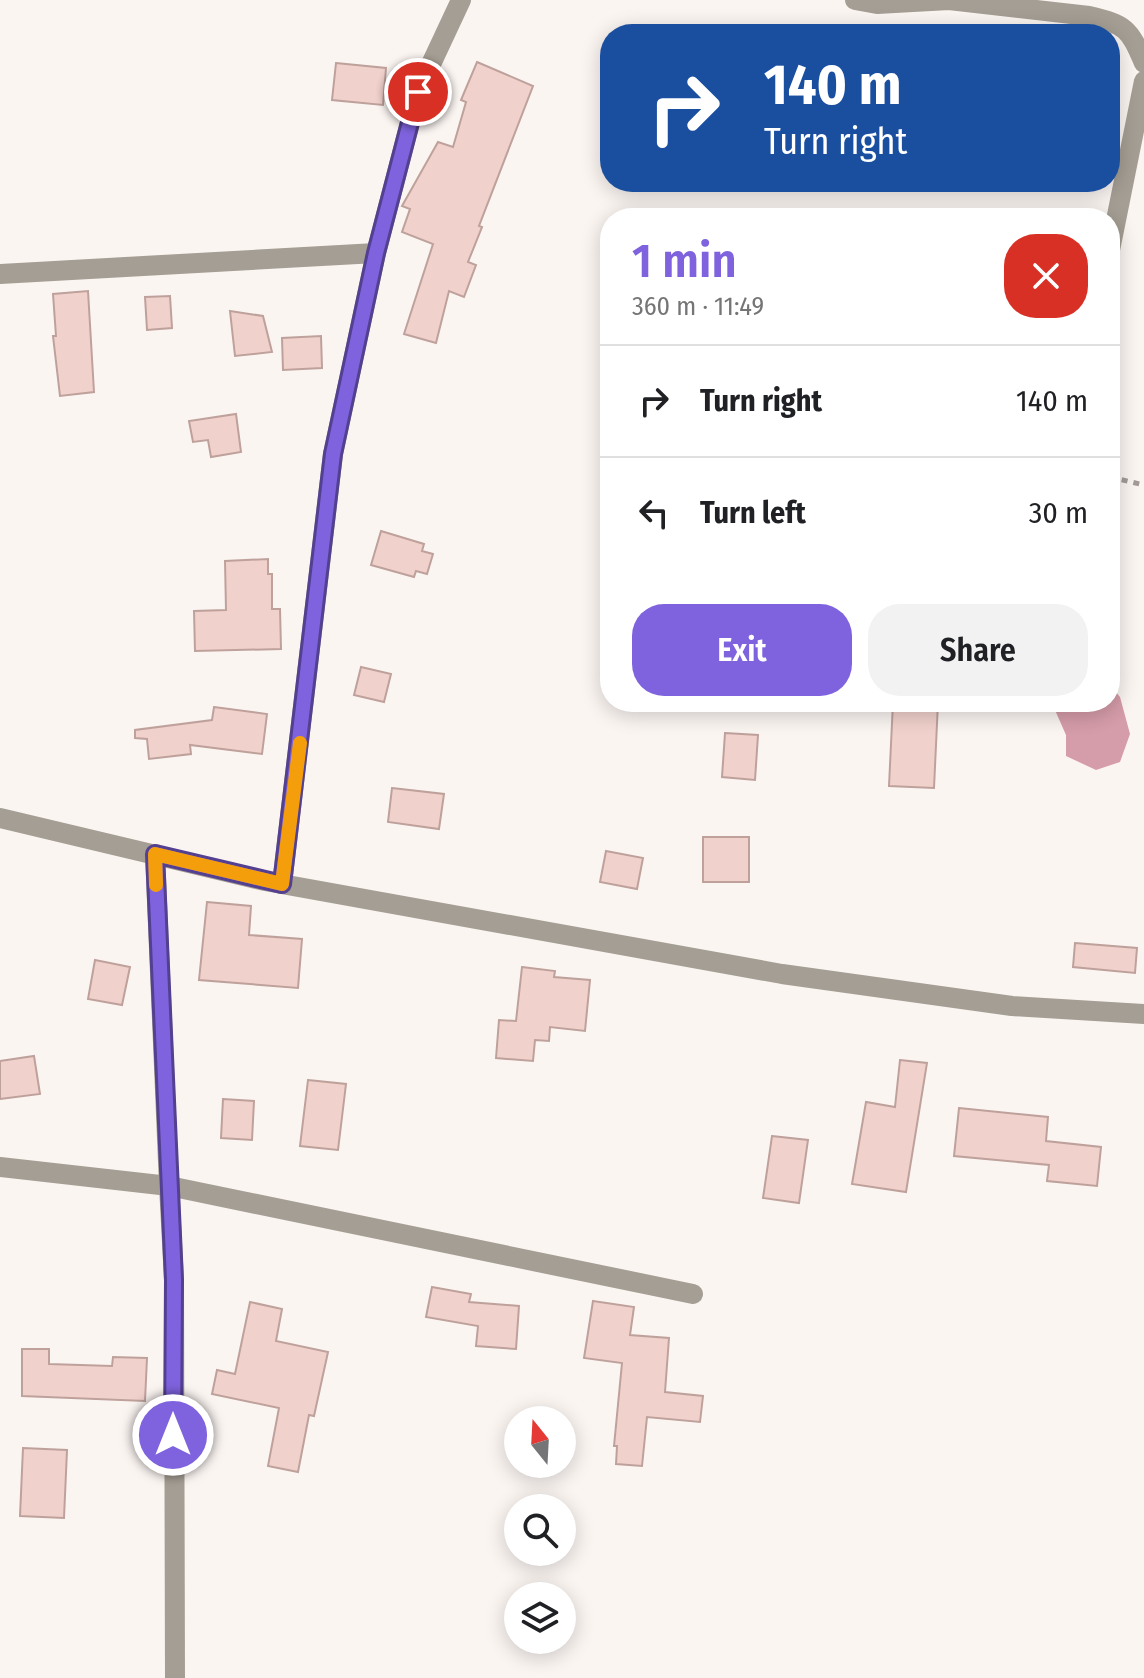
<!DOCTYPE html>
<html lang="en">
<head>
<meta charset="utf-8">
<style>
	:root { --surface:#fff; --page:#f2f2f2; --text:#202124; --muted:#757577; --line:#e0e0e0; --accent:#7f63de }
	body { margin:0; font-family:"Fira Sans Condensed",sans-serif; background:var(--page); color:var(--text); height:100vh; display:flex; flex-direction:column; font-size:30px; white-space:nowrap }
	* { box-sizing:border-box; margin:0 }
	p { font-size:26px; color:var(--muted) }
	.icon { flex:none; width:44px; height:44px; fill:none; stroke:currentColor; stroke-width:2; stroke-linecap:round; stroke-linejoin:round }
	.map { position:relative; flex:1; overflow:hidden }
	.panel { position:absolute; left:600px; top:208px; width:520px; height:504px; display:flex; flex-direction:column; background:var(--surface); border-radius:32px; box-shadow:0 4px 20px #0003 }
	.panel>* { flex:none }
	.top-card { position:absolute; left:600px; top:24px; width:520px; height:168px; border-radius:32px; box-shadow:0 4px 20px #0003; background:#1a4fa0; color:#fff; overflow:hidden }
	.needle { width:52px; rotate:342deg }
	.fabs { position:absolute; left:504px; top:1406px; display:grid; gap:16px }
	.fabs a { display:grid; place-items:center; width:72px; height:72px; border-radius:50%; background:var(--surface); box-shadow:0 4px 20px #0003; font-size:40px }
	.pin { position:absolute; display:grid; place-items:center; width:68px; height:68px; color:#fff; margin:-34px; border:4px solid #fff; border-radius:50%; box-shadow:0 2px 8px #0007 }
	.me { position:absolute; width:88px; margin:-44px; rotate:0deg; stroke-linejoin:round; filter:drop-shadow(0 0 6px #0008) }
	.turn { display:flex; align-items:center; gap:28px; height:168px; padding:0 32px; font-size:36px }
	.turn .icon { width:104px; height:104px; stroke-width:2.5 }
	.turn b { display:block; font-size:56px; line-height:68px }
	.round { display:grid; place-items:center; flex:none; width:84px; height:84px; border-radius:32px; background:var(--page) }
	.head { display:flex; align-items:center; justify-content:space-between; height:136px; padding:0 32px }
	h1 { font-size:48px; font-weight:600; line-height:60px; color:var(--accent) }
	.cta { display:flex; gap:16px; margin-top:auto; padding:16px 32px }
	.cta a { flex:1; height:92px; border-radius:32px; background:var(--accent); color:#fff; font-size:32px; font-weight:600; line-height:92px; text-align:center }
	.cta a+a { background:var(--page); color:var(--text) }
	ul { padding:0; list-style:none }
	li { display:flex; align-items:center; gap:24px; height:112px; padding:0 32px; border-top:2px solid var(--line) }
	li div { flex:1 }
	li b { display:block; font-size:30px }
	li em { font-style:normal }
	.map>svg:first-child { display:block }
	.water { fill:#d59ca9 }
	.building { fill:#f1d1cc; stroke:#bfa19c; stroke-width:2 }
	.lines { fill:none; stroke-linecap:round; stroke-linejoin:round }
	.path { stroke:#a29b97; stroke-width:5; stroke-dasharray:6 6; stroke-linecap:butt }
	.minor { stroke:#a59e94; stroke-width:20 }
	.route-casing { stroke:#534090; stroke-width:20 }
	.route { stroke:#7f63de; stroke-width:14 }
	.slow { stroke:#f59e0b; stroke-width:14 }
</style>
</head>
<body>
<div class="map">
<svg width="1144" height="1678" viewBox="0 0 1144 1678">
	<rect width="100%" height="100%" fill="#fbf5f2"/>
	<path class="water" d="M1110,685L1120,697L1130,734L1120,762L1096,770L1066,756V735L1055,710L1029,708L1022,702H1110Z"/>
	<g class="building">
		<path d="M477,62L533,86L479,226L482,227L468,262L476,265L464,297L449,291L436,343L404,334L433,244L402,232L410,209L402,206L438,142L453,147L466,102L461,100Z"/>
		<path d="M336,63L386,68L383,105L332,100Z"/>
		<path d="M88,291L94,392L60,396L53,336H56L53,294Z"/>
		<path d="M170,296L172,328L147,330L145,297Z"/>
		<path d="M230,311L263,316L272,352L235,356Z"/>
		<path d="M321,336L322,368L283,370L282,338Z"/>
		<path d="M236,414L241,452L211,457L208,440L193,442L189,421Z"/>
		<path d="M381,531L424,544L422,551L433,554L427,574L416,571L414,577L371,565Z"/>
		<path d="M268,559V574H272V609H280L281,649L195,651L194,611L226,610L225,561Z"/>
		<path d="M361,667L391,674L384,702L354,695Z"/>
		<path d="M893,702H938L934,788L889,786Z"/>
		<path d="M214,707L267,714L262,754L190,745L191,754L149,759L147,739L135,738V730L212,720Z"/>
		<path d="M725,733L758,735L755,780L722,777Z"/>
		<path d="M392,788L444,794L439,829L388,822Z"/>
		<rect x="703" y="837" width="46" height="45"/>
		<path d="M606,851L643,858L637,889L600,882Z"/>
		<path d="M207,902L251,906L249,935L302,939L298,988L199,980Z"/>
		<path d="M1075,943L1137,948L1135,973L1073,967Z"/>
		<path d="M95,960L130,967L122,1005L88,999Z"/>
		<path d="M522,967L555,971L554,977L590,980L585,1031L550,1027L549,1041L535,1040L533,1061L496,1058L499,1020L516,1021Z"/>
		<path d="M34,1056L40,1094L0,1099V1061Z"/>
		<path d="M900,1060L927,1063L906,1192L852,1184L866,1102L895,1107Z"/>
		<path d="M308,1080L346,1084L338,1150L300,1146Z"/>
		<path d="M223,1099L254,1101L252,1140L221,1138Z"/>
		<path d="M959,1108L1048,1117L1046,1141L1101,1147L1097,1186L1047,1181L1049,1165L954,1156Z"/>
		<path d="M772,1136L808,1140L799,1203L763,1198Z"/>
		<path d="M432,1287L471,1294L469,1302L519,1306L516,1349L476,1346L478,1326L426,1317Z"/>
		<path d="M593,1301L634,1307L630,1335L669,1338L665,1392L703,1396L700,1422L647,1417L642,1466L616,1464L617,1446H614L622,1363L584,1358Z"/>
		<path d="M250,1302L282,1309L276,1341L328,1352L314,1416L309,1415L298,1472L268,1466L279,1408L212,1394L217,1370L235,1374Z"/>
		<path d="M22,1349H49V1364L112,1366L113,1357L147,1358L145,1401L22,1396Z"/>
		<path d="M23,1448L67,1450L64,1518L20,1516Z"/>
	</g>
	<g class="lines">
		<path class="path" d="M1110,477L1144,485"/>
		<g class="minor">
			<path d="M855,0L877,4L949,0L1089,16C1126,25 1129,28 1144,63"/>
			<path d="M1110,250L1144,81"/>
			<path d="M0,274L376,253"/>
			<path d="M0,818L265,881L782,974L1012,1006L1144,1014"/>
			<path d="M282,884L333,454L376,253L418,92L461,0"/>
			<path d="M0,1167L169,1186L155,854"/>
			<path d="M175,1678L174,1280L169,1186L693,1294"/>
		</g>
	</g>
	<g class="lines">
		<g class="route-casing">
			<path id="route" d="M173,1435L174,1280L155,854L282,884L333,454L376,253L418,92"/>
		</g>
		<use href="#route" class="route"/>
		<path class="slow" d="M156,885L155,854L282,884L300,743"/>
	</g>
</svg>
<div class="fabs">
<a><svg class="needle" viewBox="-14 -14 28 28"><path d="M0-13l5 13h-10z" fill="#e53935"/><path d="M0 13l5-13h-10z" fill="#757577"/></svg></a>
<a><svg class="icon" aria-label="search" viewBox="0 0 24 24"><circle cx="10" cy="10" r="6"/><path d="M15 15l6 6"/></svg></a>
<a><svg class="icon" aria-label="layers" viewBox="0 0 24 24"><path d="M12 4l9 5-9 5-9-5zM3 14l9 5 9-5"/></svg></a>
</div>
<div class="pin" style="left:418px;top:92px;background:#d93025"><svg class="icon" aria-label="arrive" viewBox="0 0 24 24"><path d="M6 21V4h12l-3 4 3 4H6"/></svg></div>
<svg class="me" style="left:173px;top:1435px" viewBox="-20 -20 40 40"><circle r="17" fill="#7f63de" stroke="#fff" stroke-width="3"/><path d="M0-11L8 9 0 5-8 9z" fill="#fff"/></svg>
<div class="top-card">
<div class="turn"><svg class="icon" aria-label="right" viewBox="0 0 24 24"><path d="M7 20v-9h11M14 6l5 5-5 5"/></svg><div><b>140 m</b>Turn right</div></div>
</div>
<section class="panel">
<div class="head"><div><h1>1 min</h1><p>360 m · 11:49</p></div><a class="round" style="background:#d93025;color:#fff"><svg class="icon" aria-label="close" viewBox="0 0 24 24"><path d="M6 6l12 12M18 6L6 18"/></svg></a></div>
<ul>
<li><svg class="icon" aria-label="right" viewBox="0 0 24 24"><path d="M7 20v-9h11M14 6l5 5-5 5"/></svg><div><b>Turn right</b></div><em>140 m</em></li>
<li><svg class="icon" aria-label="left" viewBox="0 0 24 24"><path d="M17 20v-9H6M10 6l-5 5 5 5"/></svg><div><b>Turn left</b></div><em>30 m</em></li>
</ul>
<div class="cta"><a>Exit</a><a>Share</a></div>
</section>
</div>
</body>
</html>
